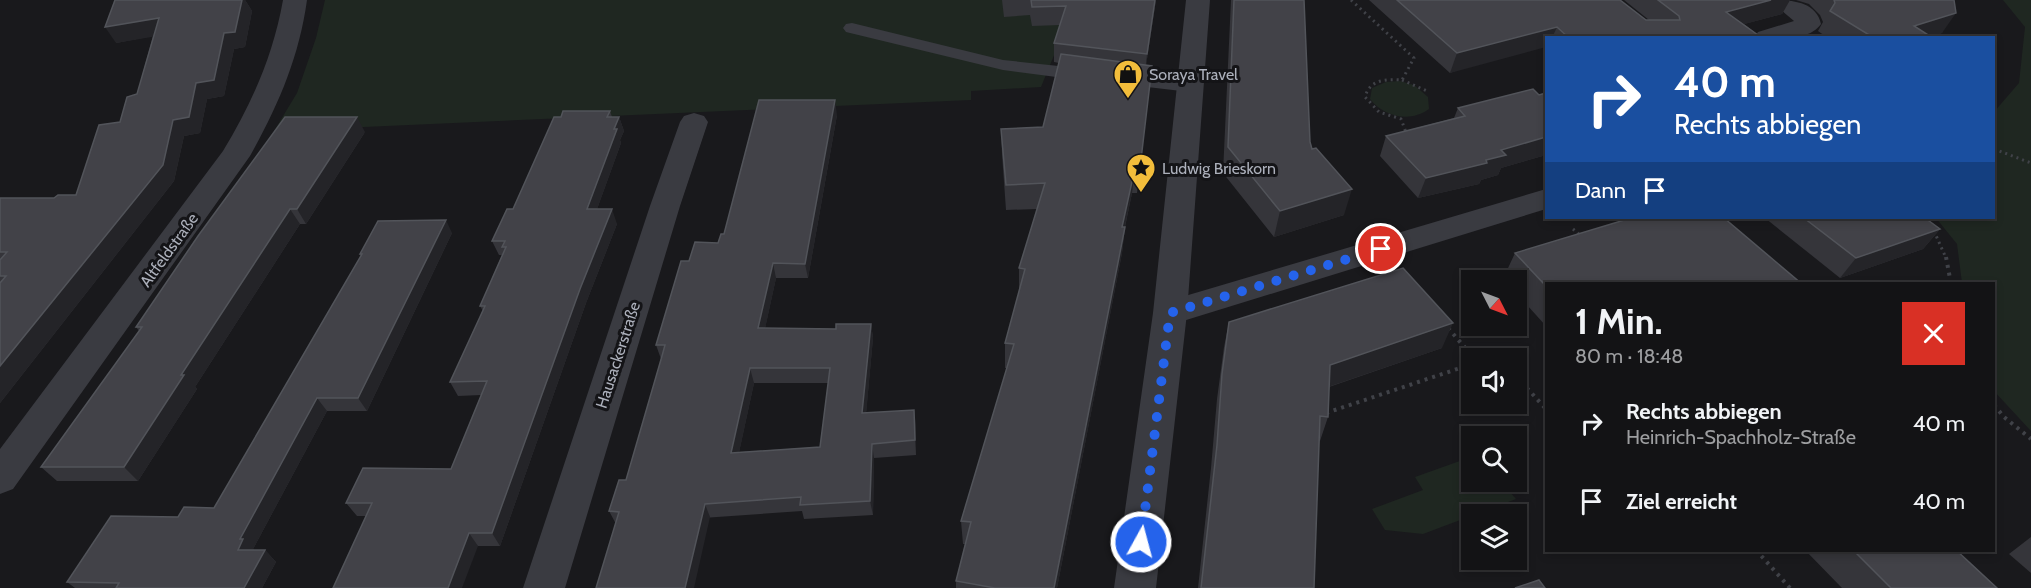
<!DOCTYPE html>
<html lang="de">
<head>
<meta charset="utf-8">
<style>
	:root { --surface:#131315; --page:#1c1c1e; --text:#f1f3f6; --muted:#9d9ea0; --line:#323234 }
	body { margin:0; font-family:Cabin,sans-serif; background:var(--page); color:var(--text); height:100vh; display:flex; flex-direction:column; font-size:22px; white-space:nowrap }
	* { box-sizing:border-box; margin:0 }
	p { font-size:20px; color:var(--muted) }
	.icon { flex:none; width:33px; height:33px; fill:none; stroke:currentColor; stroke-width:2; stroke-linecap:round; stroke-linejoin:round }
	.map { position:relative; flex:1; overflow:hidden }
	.panel { position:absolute; left:1545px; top:282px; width:450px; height:270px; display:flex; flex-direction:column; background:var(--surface); border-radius:0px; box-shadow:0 3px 9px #0003,0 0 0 2px var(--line) }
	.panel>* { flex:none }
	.banner { position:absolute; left:1545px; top:36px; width:450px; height:183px; border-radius:0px; box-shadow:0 3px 9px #0003,0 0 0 2px var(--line); background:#1a4fa0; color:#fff; overflow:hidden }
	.needle { width:39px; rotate:132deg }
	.tools { position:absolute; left:1461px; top:270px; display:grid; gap:12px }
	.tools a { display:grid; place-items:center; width:66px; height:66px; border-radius:0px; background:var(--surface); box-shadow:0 3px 9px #0003,0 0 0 2px var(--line); font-size:30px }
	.pin { position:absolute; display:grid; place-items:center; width:51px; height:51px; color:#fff; margin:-26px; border:3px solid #fff; border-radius:50%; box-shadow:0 2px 6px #0007 }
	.me { position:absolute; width:66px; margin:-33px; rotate:7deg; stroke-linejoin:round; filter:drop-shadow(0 0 4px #0008) }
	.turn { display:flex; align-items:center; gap:21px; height:126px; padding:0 30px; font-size:27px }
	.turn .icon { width:78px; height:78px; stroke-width:2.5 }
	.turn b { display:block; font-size:42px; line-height:51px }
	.then { display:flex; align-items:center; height:57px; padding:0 30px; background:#0003; gap:12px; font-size:22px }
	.round { display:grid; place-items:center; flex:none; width:63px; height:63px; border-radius:0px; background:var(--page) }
	.overview { display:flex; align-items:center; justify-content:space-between; height:102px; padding:0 30px }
	h1 { font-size:36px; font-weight:700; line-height:45px }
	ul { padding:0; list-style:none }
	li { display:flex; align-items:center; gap:18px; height:78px; padding:0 30px }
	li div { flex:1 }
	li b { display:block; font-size:22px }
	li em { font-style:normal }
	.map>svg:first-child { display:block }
	.green { fill:#1f2721 }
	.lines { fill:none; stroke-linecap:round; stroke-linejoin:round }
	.path-far1 { stroke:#404248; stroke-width:3; stroke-dasharray:2 4; stroke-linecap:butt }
	.path { stroke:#404248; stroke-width:4; stroke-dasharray:3 5; stroke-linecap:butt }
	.service { fill:#3a3b41; fill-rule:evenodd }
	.minor { fill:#3a3b41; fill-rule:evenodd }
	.tertiary { fill:#3a3b41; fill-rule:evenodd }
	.wall { fill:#35353a; fill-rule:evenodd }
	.shaded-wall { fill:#242428 }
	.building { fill:#424248; stroke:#52545a; stroke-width:1.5; fill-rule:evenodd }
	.route { stroke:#2563eb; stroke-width:10; stroke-dasharray:0 18 }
	.labels { text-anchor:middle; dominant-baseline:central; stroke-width:6; stroke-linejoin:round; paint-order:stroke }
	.poi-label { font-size:16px; fill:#acb0bb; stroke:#141417; text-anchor:start }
	.street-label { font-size:16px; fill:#acb0bb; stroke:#141417 }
</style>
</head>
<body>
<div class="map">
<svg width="2031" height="588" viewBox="0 0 2031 588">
	<rect width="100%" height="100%" fill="#19191c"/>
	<g class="green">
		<path d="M325,0H1061L1066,26L1041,87L971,91V100L274,131L297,93L316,38Z"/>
		<path d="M2003,0H2031V431L1994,391V284L1962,283L1957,244L1936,218H1994V112L2019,83L2025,27Z"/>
		<path d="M1400,81L1414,85L1428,97L1429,109C1410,123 1384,117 1370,99L1372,88L1386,82Z"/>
		<path d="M1471,457L1472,482H1501L1516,499L1423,534L1385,530L1372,509L1423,490L1415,477Z"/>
	</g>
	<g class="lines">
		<g class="path-far1">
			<path d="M1351,0L1414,58L1402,80C1386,79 1370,79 1365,97L1379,112L1401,119L1407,135"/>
			<path d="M1402,80L1427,91"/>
			<path d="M1994,149L2031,163"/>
			<path d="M1573,229L1581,236"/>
			<path d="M1934,231L1946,258"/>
		</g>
		<g class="path">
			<path d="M1946,257L1951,284"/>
			<path d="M1448,328L1474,358"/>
			<path d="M1490,358L1499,356L1501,358"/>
			<path d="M1516,376L1546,409"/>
			<path d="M1994,405L2004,417L2031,439"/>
			<path d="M1326,413L1472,364"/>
			<path d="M1756,550L1790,588"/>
		</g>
		<g class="service">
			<path d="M852,23L1003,60L1087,69L1094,71L1096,75L1094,79L1087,81L1003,70L846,32L843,28L846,24Z"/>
			<path d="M1120,73L1190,80L1197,82L1199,86L1197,90L1190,92L1113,83L1111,79L1113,75Z"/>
		</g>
		<g class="minor">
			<path d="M283,0H307C299,58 278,106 250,156L13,489L0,494V449L223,151C252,103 273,56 283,0Z"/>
			<path d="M1769,0C1788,0 1816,0 1821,24C1807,43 1775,38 1754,38L1758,32L1794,21Z"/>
			<path d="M694,113L704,116L708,122L680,206L565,588H523L650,206L680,122L684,116Z"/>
			<path d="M1546,189V209L1170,325L1158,322L1153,313L1158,304Z"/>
		</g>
		<path class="tertiary" d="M1186,0H1210L1187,313L1156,588H1114L1153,313Z"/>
	</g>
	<g class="wall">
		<path d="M115,0H245L252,11L245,47L234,49L224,96L207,99L200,133L184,136L174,181L0,403V198H54L76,195L137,94L153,36L116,43Z"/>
		<path d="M1002,0H1156L1146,65L1152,66L1137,193H1132L1125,227L1122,253L1057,588H956V581L965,544H963L961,521L1007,368H1005V343L1019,291V268L1037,209L1006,210L1002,154L1001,129L1043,127L1059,63L1054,62V43L1060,25L1032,26L1030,15L1004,17Z"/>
		<path d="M1231,0H1304L1310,142L1312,149L1344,215L1274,237L1223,173Z"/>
		<path d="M1369,0H1620L1646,20H1649L1624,0H1790L1782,14L1744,24L1762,38H1546L1450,73Z"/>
		<path d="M1796,0H1954L1942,33L1931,36L1933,38H1828L1818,31L1823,22L1820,15L1809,4Z"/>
		<path d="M1546,93V155L1501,168L1498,175L1481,180L1479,184L1418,198L1380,156L1386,136L1454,118L1458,108Z"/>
		<path d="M610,111L612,117H619L624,131L620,140L621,143L597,209L617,224L586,303L500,546H478L366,516H357L346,503L451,469L481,395L458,396L450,382L483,311L480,306L502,255H499L492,241L513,209L561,117Z"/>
		<path d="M837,115L808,278H776L765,328L836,329L871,324L873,338L866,413L916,424V455L874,458L873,515L804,519L802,511L616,524L609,511L626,480L661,359L656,345L689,261L718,243L724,234ZM754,383H828L820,447L739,452Z"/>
		<path d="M365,132L306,224H300L195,387L197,389L138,481H57L41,467L139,331L136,327Z"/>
		<path d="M1765,218H1925L1940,229L1923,249L1840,278Z"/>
		<path d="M452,233L367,411H327L253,549L254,550H265L276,562L262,588H75L67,582L178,517L214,508L361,256L360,254Z"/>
		<path d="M1515,253L1546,284V326L1516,293V280H1504L1503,279Z"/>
		<path d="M1229,322L1442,348L1329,387L1328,417L1320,441H1319L1314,588H1198L1211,468L1217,399L1224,347Z"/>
		<path d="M2031,537V573L2009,554Z"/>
		<path d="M1805,550H1956L1997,588H1842Z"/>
	</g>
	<g class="shaded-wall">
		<path d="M242,0H245L252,11L245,47L234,49L224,96L207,99L200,133L184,136L174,181L0,403V366L173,120L196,83Z"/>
		<path d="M1155,0H1156L1145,73L1147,54Z"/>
		<path d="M1771,0H1790L1782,14L1715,32L1726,12Z"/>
		<path d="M1956,13L1942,33L1927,38L1914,26Z"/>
		<path d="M159,18L169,34L116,43L105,27Z"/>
		<path d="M1557,27L1552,38H1546V47L1450,73L1457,53Z"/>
		<path d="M835,100L837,115L808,278L805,264Z"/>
		<path d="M357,117L365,132L306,224L297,209Z"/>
		<path d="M619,117L624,131L620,140L621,143L592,223L587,209Z"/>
		<path d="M1546,137V155L1501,168L1498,175L1481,180L1479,184L1418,198L1426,178L1486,160L1501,150Z"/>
		<path d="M1135,168L1132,193L1119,253L1122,227Z"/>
		<path d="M1352,189L1344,215L1274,237L1280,211Z"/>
		<path d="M290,209L300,224L195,387L197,389L138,481L124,467L181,375Z"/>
		<path d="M612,209L617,224L586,303L500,546L492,533L580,289Z"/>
		<path d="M446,220L452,233L367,411L358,398Z"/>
		<path d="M1125,227L1122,253L1057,588H1054Z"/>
		<path d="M1940,229L1923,249L1840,278L1856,258Z"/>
		<path d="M773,263L776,278L762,343L758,328Z"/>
		<path d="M1453,323L1442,348L1322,389L1330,365Z"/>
		<path d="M871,324L873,338L865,427L862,413Z"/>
		<path d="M750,368L754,383L736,467L731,453Z"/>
		<path d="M317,398L327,411L253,549L255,551L238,550L240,539Z"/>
		<path d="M914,410L916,424V455L915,440Z"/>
		<path d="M872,444L874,458L873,515L870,501Z"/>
		<path d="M705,504L710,517L694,588H685Z"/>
		<path d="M469,533L478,546L462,588H448Z"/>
		<path d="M265,550L276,562L262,588H244Z"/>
	</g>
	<g class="building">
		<path d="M115,0H242L235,32L224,33L214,80L196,83L189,117L173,120L163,165L0,366V283L6,276H0V260L7,252H0V198H54L58,195H76L99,125L120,122L127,97L137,94L159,18L105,27Z"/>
		<path d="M1031,0H1155L1147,54L1054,43L1066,6L1032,7Z"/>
		<path d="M1234,0H1304L1310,142L1312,149L1316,148L1352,189L1280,211L1228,147Z"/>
		<path d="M1397,0H1620L1646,20H1680L1679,16L1658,0H1771L1726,12L1762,38H1569L1557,27L1457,53Z"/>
		<path d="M1834,0H1954L1956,13L1914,26L1933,38H1874L1830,11L1835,3Z"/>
		<path d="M1061,54L1152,66L1140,168H1135L1122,227H1125L1054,588H995L956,581L971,522L961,521L1014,344L1005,343L1025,269L1019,268L1045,183L1006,185L1001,129L1043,127Z"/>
		<path d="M1533,89L1539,95L1546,93V137L1501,150L1506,155L1486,160L1487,163L1426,178L1386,136L1465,116L1458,108Z"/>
		<path d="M759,100H835L805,264L773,263L758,328L836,329V324H871L862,413L914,410L915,440L872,444L870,501L800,505L801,497L705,504L685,588H596L619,512L609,511L619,480H626L662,356L665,345H656L681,261H689L695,242L718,243L721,234H724ZM750,368H830L820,447L731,453Z"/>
		<path d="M563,111H610L607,117H619L614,129H617L587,209H612L580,289L492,533H469L448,588H333L372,503H346L363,468L451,469L487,381L450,382L485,306H480L506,247H502L505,241H492L507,209H513L554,117H561Z"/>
		<path d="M285,117H357L297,209H290L181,375H184L124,467H41L142,327H136L198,236Z"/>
		<path d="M1631,218H1724L1802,284H1546V286L1515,253Z"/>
		<path d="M1804,218H1925L1940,229L1856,258Z"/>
		<path d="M446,220L358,398H317L240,539H243L238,550H265L244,588H116L119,583L67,582L111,516L178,517L184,507L214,508L362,254H360L378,221Z"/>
		<path d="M1403,268L1453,323L1330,365L1328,417L1320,416L1314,588H1201L1217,445L1222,374L1229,322Z"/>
		<path d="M1853,550H1956L1997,588H1891Z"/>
		<path d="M1539,580L1545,588H1515Z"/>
	</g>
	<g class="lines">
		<path class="route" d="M1141,542L1170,313L1381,249"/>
	</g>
	<defs>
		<g id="shop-pin" transform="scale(1.5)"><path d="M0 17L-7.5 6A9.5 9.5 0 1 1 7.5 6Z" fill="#f2bd3b" stroke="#141417"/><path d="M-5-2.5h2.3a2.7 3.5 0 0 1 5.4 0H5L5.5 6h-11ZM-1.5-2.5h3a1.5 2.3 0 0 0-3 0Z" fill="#111"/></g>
		<g id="sight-pin" transform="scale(1.5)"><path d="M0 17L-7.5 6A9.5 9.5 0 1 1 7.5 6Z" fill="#f2bd3b" stroke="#141417"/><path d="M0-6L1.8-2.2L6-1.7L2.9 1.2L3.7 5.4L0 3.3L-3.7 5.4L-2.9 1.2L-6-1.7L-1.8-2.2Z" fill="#111"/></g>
	</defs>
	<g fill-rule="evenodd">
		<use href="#shop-pin" x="1128" y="74"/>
		<use href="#sight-pin" x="1141" y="168"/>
	</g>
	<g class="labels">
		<g class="poi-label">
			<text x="1149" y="74">Soraya Travel</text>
			<text x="1162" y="168">Ludwig Brieskorn</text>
		</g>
		<g class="street-label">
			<text transform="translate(169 250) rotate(-54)">Altfeldstraße</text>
			<text transform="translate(618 355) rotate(-72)">Hausackerstraße</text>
		</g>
	</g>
</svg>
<div class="tools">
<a><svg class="needle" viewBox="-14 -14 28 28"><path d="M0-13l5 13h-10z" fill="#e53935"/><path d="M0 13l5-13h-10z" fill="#9d9ea0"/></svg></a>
<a><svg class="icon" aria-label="sound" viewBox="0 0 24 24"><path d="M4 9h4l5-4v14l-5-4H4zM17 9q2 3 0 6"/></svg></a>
<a><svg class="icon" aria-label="search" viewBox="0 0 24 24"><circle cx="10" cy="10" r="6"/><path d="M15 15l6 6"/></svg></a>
<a><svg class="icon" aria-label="layers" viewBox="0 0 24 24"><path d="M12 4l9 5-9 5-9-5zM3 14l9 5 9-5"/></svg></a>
</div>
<div class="pin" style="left:1381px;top:249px;background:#d93025"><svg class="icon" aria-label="arrive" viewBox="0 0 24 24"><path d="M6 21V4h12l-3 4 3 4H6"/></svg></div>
<svg class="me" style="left:1141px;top:542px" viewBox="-20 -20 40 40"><circle r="17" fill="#2563eb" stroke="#fff" stroke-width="3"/><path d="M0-11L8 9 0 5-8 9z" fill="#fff"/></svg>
<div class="banner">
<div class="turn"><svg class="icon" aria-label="right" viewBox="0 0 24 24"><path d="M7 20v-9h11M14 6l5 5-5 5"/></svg><div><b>40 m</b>Rechts abbiegen</div></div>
<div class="then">Dann<svg class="icon" aria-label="arrive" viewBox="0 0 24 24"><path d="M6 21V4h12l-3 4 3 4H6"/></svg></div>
</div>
<section class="panel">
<div class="overview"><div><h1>1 Min.</h1><p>80 m · 18:48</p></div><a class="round" style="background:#d93025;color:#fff"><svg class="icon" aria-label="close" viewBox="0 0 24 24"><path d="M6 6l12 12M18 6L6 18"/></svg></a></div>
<ul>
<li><svg class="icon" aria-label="right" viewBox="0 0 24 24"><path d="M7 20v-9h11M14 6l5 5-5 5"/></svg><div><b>Rechts abbiegen</b><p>Heinrich-Spachholz-Straße</p></div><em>40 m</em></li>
<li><svg class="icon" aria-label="arrive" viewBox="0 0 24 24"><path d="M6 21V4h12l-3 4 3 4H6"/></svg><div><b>Ziel erreicht</b></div><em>40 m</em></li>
</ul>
</section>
</div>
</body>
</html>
